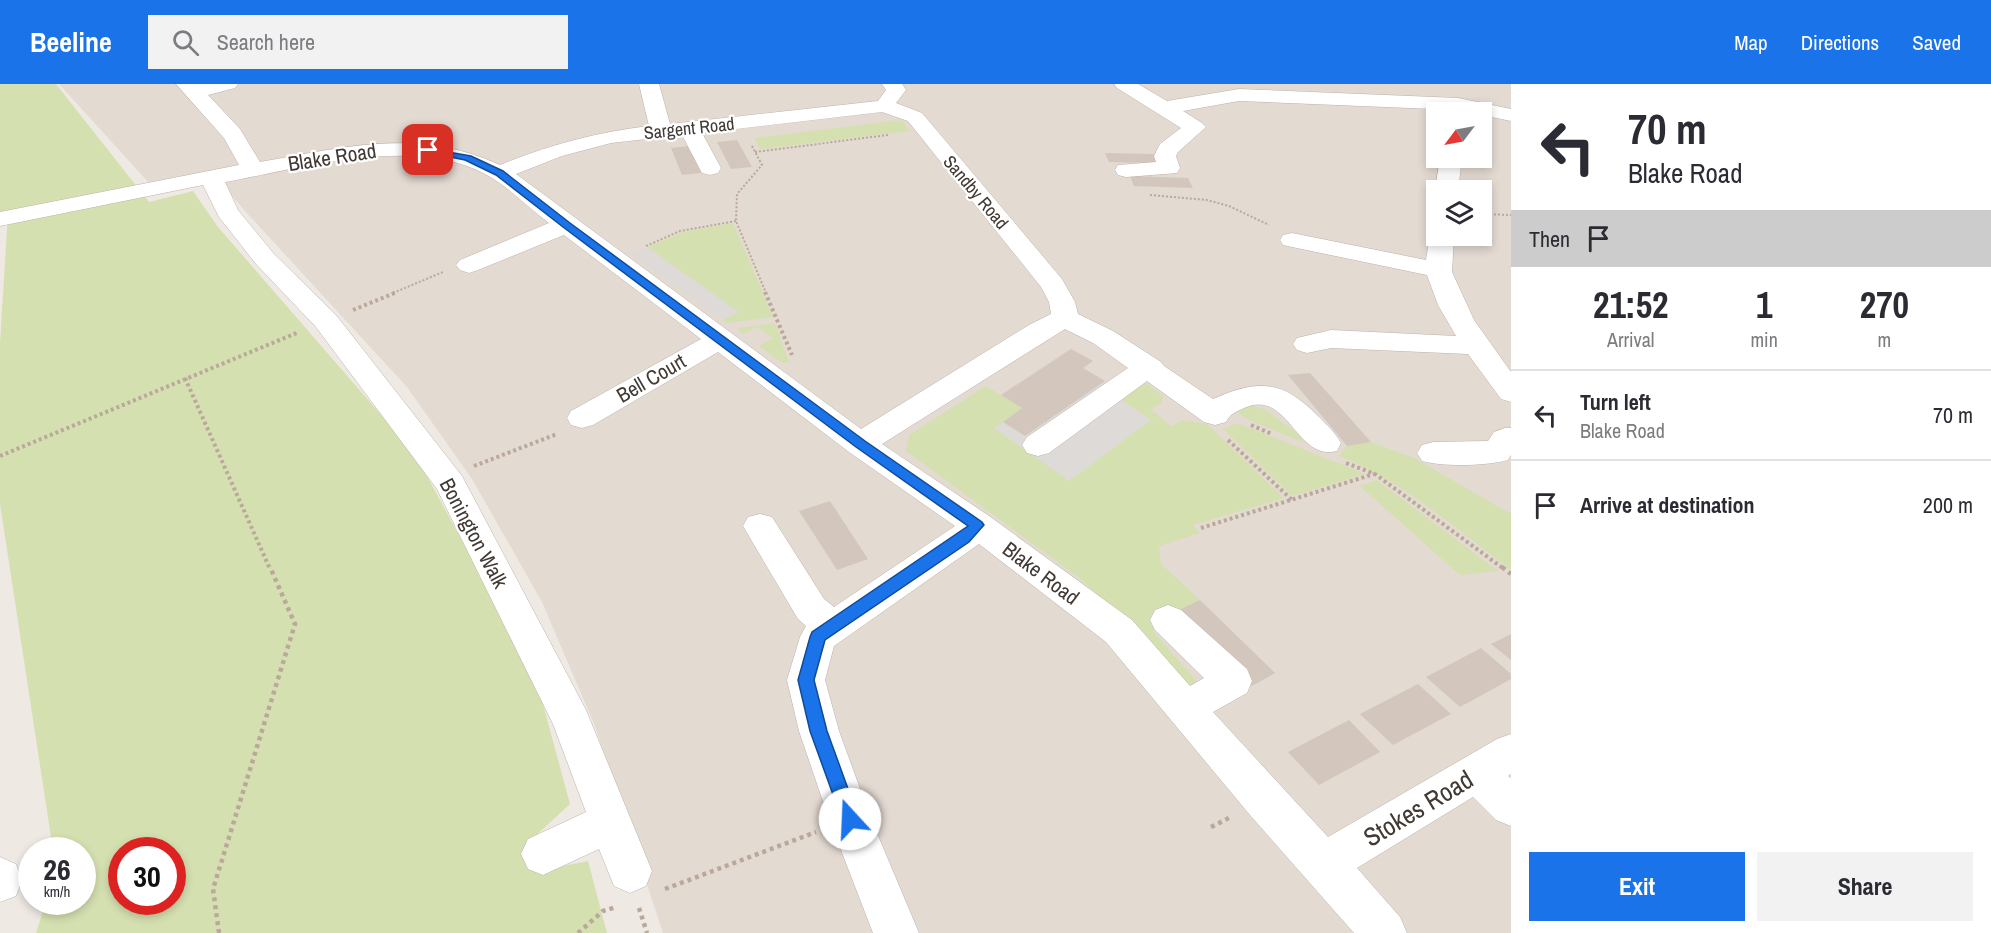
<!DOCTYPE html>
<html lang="en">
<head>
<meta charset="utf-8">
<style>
	:root { --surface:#fff; --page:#f2f2f3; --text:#2b2b33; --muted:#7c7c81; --line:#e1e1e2; --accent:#1a73e8 }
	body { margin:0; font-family:"Archivo Narrow",sans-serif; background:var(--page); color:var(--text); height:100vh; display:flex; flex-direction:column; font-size:22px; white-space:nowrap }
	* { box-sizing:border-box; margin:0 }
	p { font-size:20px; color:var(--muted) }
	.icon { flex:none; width:33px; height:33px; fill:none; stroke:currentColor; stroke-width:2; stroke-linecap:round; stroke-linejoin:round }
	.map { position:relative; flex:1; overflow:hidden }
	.panel { display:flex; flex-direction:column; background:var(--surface); width:480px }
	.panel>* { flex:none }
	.banner { background:#fff; color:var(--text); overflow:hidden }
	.needle { width:39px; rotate:238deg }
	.controls { position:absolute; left:1426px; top:18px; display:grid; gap:12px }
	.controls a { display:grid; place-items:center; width:66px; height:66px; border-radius:0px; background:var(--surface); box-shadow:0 3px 9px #0003; font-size:30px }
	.speed { position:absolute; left:18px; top:753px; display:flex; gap:12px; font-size:30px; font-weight:700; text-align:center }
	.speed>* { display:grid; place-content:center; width:78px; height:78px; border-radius:50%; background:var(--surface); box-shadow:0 3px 9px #0003; line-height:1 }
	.speed small { font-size:15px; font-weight:400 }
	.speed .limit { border:9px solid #d22; background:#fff; color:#111 }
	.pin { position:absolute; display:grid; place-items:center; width:51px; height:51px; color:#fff; margin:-26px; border-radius:12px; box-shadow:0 3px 9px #0006 }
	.me { position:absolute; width:66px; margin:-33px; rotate:340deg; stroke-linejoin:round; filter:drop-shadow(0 0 4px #0008) }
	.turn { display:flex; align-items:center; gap:21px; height:126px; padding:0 18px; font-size:27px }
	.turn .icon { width:78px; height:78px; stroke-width:2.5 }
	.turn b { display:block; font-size:42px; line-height:51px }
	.then { display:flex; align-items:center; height:57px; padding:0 18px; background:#0003; gap:12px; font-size:22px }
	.eta { display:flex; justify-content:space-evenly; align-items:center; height:102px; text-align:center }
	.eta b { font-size:36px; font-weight:700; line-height:42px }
	.action { display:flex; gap:12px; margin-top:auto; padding:12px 18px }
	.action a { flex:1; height:69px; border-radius:0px; background:var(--accent); color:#fff; font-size:24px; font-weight:700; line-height:69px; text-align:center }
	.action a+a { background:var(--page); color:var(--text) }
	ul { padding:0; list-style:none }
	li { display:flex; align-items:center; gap:18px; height:90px; padding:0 18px; border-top:2px solid var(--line) }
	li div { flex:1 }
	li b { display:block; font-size:22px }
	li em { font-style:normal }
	header { display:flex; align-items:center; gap:36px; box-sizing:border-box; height:84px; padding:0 30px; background:var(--accent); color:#fff }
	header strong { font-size:28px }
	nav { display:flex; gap:33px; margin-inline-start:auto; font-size:21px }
	.search { width:420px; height:54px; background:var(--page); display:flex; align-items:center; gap:15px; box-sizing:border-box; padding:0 21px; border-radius:0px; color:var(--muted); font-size:22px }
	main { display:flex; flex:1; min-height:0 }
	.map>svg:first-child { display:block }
	.residential { fill:#e3dad2; fill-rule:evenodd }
	.green { fill:#d5e0b0; fill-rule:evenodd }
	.parking { fill:#dddad8 }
	.building { fill:#d3c6bd }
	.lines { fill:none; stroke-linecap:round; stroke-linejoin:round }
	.minor-casing { stroke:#bdb2aa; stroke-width:1 }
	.path-far2 { stroke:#baa89a; stroke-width:2; stroke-dasharray:2 2; stroke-linecap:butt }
	.path-far1 { stroke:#baa89a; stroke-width:4; stroke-dasharray:3 3; stroke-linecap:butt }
	.path { stroke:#baa89a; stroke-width:4.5; stroke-dasharray:4 4; stroke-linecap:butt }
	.minor { fill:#fff; fill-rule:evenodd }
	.route { fill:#1a73e8; stroke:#114b97; stroke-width:1.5 }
	.labels { text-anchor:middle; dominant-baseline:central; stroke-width:4.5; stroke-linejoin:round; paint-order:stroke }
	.far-street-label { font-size:18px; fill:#413934; stroke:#fff }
	.street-label { font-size:21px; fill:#413934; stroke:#fff }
	.near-street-label { font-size:26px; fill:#413934; stroke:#fff }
</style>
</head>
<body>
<header>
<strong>Beeline</strong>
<div class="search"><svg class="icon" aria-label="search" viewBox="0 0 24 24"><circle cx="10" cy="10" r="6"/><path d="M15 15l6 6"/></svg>Search here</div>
<nav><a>Map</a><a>Directions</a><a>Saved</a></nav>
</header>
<main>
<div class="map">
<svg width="1511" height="849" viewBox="0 0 1511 849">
	<rect width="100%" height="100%" fill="#efe9e3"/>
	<path class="residential" d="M59,0H1511V849H663L595,642L542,518L472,395L407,303L244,126L212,88L149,99ZM1437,28H1482V74H1437ZM1437,106H1482V152H1437Z"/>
	<g class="green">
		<path d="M0,0H56L149,118L193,107L218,143L415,370L535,591L570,720L531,756L543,786L588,777L607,849H36L46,818H82V766H53L0,420V260L8,129L0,130ZM122,766H172V818H122Z"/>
		<path d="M902,36L910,47L760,65L754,54Z"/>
		<path d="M733,139L773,233L727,239L723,236L738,228L647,163L683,148Z"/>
		<path d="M775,239L789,279H790H783L759,262L773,254L758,243L742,250L738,244Z"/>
		<path d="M1143,297L1163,312L1162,318L1151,326L1171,342L1182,336L1207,340L1284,414L1193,441L1200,449L1159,462L1161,480L1200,516L1177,527L1153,547L1198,599L1193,606L1131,542L1077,492L906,367L909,351L986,302L1022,324L1003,338L1151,336L1122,316V311Z"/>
		<path d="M1249,321L1264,325L1318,364L1251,337L1237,328Z"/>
		<path d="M1238,339L1365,390L1292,412L1223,345Z"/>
		<path d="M1371,358L1414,374L1511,430V486C1456,445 1403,397 1339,372L1347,362Z"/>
		<path d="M1377,396L1498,487L1460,491L1360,402Z"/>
	</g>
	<g class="parking">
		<path d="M647,163L739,228L723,236L631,170Z"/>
		<path d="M1083,284L1124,308L1122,316L1127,321L1151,336L1069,397L994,344Z"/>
	</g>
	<g class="building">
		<path d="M737,56L752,83L731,85L717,58Z"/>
		<path d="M689,62L701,89L682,91L671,64Z"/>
		<path d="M1105,69L1155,70L1159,79L1109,78Z"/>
		<path d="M1130,92L1188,94L1193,104L1134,102Z"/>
		<path d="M1071,265L1093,277L1083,284L1105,297L1025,352L1003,338L1022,324L1001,311Z"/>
		<path d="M1310,289L1371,358L1347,362L1288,291Z"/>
		<path d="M830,417L868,475L837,486L799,427Z"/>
		<path d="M1200,516L1275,589L1252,602L1177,527Z"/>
		<path d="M1511,550V576L1491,560Z"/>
		<path d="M1481,564L1511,590V595L1460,623L1426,593Z"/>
		<path d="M1418,600L1451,630L1393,661L1360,630Z"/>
		<path d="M1349,636L1380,668L1319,701L1288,668Z"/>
	</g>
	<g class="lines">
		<g class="minor-casing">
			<g id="minor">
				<path d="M176,0H238L235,4L208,11L240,45L260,78C346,63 417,43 500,81C549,61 597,48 649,42L639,0H659L670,40L878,17L886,6L882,0H902L906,6L896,19L922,29L1062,195L1075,218L1078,230L1113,247L1161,278L1164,282L1213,315C1257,295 1282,296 1317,331C1326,340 1335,348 1341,359L1337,367C1296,378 1289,304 1244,324C1235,328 1230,330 1226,338L1215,341L1204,338L1147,297L1049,369L1038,372L1027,369L1022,361L1027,353L1128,284L1093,259L1065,245L882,360L989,432L1132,536L1190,602L1204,594L1155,546L1150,536L1155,526L1168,521L1181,526L1247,585L1252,597L1247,609L1213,628L1328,753L1497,655L1511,650V690L1508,692L1511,694V742L1496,736L1473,713L1357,784L1400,833L1407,849H1354L1250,731L1106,558L979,460L834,562L825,596L839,647L871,735L919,849H873L829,735L799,647L787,596L800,553L806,542L798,535L743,442L748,433L760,430L772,433L824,515L834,523L955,442L849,368L718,268L593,341L582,344L571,341L567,334L571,327L701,255L564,151L478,186L469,189L460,186L456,181L460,176L549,139C530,125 512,106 492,94C419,49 304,84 225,98L238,126L274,170L336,231L462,392L586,626L652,787L646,802L630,809L614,802L599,765L543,791L528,785L521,770L528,755L586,728L553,640L437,405L316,243L256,180L219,133L203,101L0,142V128L239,81L224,54ZM882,28L908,37L1041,203L1049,218L1051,230L1029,241L861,345L516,90L562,72L611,59L682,51L702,89L710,91L718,89L721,84L702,49Z"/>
				<path d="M1114,0H1138L1167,17L1239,5L1458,14L1511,25V37L1482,31V28L1458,26L1239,17L1183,27L1202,39L1206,43L1178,68L1176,72L1180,84L1177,89L1126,93L1118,91L1115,86L1118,81L1156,78L1154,72L1160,60L1181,44L1117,4Z"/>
				<path d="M1440,74H1462L1458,106L1437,108L1435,106Z"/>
				<path d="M1437,146V152H1454L1452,188L1474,236L1511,288V318L1501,315L1468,270L1331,264L1307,269L1297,266L1293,260L1297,254L1331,246L1456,252L1438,221L1427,191L1292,163L1283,161L1280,156L1283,151L1292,149L1426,176L1430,152Z"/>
				<path d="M1505,344H1511V371L1508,376C1486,382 1444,383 1422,377L1417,369L1422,361L1433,358L1488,357L1494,348Z"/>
				<path d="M0,773L16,780L22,796L16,812L0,818Z"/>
			</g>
		</g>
		<g class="path-far2">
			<path d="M752,62L762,81L737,110L736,137L766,209"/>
			<path d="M755,68L888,51"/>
			<path d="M1150,111L1207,116L1229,122L1269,141"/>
			<path d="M1482,130L1511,131"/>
			<path d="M646,162L680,147L736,137"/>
			<path d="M393,209L443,188"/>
		</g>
		<g class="path-far1">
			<path d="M765,208L792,271"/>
			<path d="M353,226L397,208"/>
			<path d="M185,294L270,485"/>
			<path d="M1251,341L1272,350"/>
			<path d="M1228,356L1292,416"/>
			<path d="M0,372L299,248"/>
			<path d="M1346,379L1375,390L1504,485"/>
			<path d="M474,382L557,350"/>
			<path d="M1201,444L1374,390"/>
		</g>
		<g class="path">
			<path d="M1502,483L1511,490"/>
			<path d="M1211,743L1229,734"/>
			<path d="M665,805L816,748"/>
			<path d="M639,824L647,849"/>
			<path d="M219,849L213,805L295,540L270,483"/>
			<path d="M578,849L603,827L616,823"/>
		</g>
		<use href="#minor" class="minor"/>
	</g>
	<path class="route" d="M425,64L471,72L503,87L570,139L865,357L982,438L984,441L969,458L825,556L814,596L827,647L859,735L857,741L850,744L844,741L810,647L798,596L810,553L812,548L968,442L856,363L563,143L496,91L465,76L425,68Z"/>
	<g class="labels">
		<g class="far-street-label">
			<text transform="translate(689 44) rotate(-6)">Sargent Road</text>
			<text transform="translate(976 108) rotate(50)">Sandby Road</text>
		</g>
		<g class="street-label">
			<text transform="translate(332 73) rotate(-9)">Blake Road</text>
			<text transform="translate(651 294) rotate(-30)">Bell Court</text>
			<text transform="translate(474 449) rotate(62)">Bonington Walk</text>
			<text transform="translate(1041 489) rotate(37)">Blake Road</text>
		</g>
		<g class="near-street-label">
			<text transform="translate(1418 724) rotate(-31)">Stokes Road</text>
		</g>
	</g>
</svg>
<div class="controls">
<a><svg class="needle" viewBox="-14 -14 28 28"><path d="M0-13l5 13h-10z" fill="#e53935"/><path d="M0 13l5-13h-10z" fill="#7c7c81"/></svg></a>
<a><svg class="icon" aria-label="layers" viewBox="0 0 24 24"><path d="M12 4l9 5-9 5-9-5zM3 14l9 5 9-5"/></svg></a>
</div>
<div class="speed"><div>26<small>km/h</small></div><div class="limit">30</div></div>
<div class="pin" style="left:428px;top:66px;background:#d93025"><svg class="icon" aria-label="arrive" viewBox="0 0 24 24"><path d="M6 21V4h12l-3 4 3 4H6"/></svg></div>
<svg class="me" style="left:850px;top:735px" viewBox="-20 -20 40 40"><circle r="19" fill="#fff"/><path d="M0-13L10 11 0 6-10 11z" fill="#1a73e8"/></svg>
</div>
<section class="panel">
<div class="banner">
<div class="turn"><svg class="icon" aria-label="left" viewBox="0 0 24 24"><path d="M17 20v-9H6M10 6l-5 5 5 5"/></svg><div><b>70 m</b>Blake Road</div></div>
<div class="then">Then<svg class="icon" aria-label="arrive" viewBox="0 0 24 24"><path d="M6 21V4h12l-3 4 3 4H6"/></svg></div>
</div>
<div class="eta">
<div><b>21:52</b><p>Arrival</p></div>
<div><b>1</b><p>min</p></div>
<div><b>270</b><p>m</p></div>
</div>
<ul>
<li><svg class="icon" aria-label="left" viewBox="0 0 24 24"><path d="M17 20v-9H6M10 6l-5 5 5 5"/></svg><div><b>Turn left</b><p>Blake Road</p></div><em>70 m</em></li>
<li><svg class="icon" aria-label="arrive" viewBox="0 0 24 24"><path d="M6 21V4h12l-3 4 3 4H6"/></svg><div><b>Arrive at destination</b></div><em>200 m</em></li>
</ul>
<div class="action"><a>Exit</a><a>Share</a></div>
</section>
</main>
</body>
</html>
